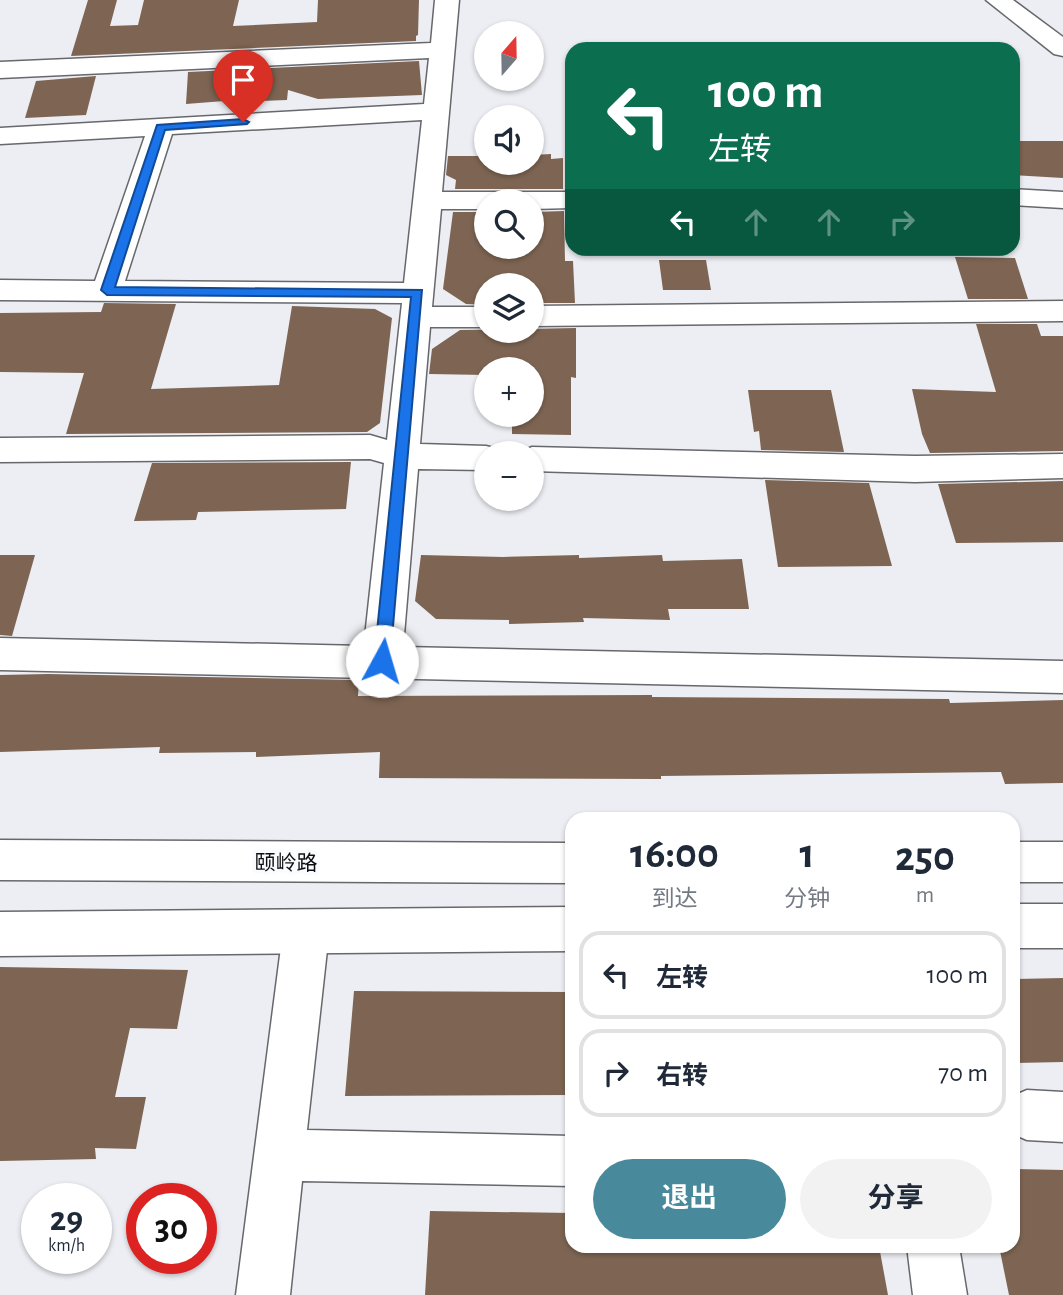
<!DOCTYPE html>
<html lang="zh">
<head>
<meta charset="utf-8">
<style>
	:root { --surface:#fff; --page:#f2f2f3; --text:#1f2937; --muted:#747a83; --line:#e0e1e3; --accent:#488a9b }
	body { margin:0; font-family:"Alegreya Sans","Noto Sans SC",sans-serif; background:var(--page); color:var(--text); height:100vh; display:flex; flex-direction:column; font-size:26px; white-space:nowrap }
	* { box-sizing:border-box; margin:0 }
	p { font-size:23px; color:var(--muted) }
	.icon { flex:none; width:38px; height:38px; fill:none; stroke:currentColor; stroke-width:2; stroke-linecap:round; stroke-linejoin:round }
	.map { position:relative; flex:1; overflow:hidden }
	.drawer { position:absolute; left:565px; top:812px; width:455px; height:441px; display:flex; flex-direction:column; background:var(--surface); border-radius:21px; box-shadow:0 2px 5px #0004 }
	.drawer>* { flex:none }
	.guide { position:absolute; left:565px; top:42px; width:455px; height:214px; border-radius:21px; box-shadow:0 2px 5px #0004; background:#0b6e4f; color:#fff; overflow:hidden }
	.needle { width:46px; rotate:20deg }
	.controls { position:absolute; left:474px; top:21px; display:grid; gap:14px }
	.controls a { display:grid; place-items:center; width:70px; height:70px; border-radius:50%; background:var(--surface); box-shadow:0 2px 5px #0004; font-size:35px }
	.speed { position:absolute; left:21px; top:1183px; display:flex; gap:14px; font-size:35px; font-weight:700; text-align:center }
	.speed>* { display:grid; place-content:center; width:91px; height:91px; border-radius:50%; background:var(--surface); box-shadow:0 2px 5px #0004; line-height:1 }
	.speed small { font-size:18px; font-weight:400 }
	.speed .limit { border:10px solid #d22; background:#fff; color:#111 }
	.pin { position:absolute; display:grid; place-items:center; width:60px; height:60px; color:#fff; margin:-72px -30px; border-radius:50% 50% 50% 0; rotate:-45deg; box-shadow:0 0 7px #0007 }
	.pin .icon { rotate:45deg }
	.me { position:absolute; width:77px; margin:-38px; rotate:6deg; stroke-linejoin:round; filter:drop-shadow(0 0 5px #0008) }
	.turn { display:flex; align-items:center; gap:24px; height:147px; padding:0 28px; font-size:32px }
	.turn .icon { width:91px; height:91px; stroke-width:2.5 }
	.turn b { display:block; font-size:49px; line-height:60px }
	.lanes { display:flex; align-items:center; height:66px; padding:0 28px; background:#0003; justify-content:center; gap:35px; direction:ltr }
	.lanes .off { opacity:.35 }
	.eta { display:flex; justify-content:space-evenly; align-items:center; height:119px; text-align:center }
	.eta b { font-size:42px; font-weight:700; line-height:49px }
	.primary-button { display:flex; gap:14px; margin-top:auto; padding:14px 28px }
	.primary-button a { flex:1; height:80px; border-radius:42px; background:var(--accent); color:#fff; font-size:28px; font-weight:700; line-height:80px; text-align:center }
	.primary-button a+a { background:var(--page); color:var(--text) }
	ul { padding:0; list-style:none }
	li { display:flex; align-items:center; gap:21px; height:88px; margin:0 14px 10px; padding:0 14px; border:4px solid var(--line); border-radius:21px }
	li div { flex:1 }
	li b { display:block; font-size:26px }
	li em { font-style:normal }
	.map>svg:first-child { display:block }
	.building { fill:#7e6553 }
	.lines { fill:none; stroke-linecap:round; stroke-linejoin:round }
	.street-casing { stroke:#67686c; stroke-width:3 }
	.secondary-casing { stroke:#67686c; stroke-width:3 }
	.street { fill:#fff; fill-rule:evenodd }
	.secondary { fill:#fff; fill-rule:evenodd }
	.route { fill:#1a73e8; stroke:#114b97; stroke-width:2 }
	.labels { text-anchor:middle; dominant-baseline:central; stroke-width:7; stroke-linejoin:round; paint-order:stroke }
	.street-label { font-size:21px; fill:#0e0e10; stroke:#fafbff }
</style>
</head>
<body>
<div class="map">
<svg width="1063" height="1295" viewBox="0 0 1063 1295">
	<rect width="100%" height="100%" fill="#eceef3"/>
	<g class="building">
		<path d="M88,0H117L110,26L138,25L144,0H239L233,26L317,22L318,0H419L418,35L416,36V41L71,56Z"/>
		<path d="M419,61L422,95L318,99L288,90L287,100L261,101L225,89L224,101L186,104L188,72Z"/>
		<path d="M96,76L86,115L25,118L36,81Z"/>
		<path d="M1013,141H1063V178L1013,175Z"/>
		<path d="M551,154V159L563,158V189H455L456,180L446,175L448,156H486V163H532V155Z"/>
		<path d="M486,212V247H532V212L564,211L565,261H573L575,303H532V285H486V305L466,304L443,289L453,212Z"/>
		<path d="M955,257L1015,258L1028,299H968Z"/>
		<path d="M659,260H706L711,290H663Z"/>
		<path d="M104,303L176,304L151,389L279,385L292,306L375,309L392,318L380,423L367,432L66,434L84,373L0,372V313L101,312Z"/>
		<path d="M976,324H1037L1041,336H1063V451L930,453L922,434L912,389L996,392Z"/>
		<path d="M576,328V378L571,377V435L512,434V415H532V369H486V375L429,374L432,349L460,330Z"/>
		<path d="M748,390H831L844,452L761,450L759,431L754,432Z"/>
		<path d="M351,462L346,509L198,512L196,520L134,521L152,463Z"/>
		<path d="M765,480L869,483L892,566L778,567Z"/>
		<path d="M1063,481V542L956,543L938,484Z"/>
		<path d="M0,555H35L12,636L0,635Z"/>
		<path d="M421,555L503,557L579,555V558L662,555L663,561L742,559L749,609H668L670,620L583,618L584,622L509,624V620L436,619L415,601Z"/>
		<path d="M48,674L359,680L358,696L652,695V697L949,699L950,703L1063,700V783L1005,784L1001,772L661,776V779L379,778L380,752L256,757V752L159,753L160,747L0,752V675Z"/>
		<path d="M0,967L188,970L177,1029L130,1028L115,1097H146L136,1149L95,1148L96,1159L0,1161Z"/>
		<path d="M1063,978V1062L1013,1063V979Z"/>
		<path d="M354,991L572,992V1095L345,1096Z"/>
		<path d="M1013,1169L1063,1170V1295H1009L999,1246H1013Z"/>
		<path d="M430,1211L572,1213V1246H879L888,1295H425Z"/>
	</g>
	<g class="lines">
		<g class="street-casing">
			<g id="street">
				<path d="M435,0H459L442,192H572V208L532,209V201H486V209H441L432,307H486V327H430L420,444L486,446L498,449L500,453H486V470L418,469L403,647L1063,661V693L0,670V638L364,646L384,463L370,459L0,462V438L370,435L387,440L402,303L0,300V280L95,281L145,136L0,144V128L424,104L429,58L0,78V62L431,43ZM422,120L404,283L125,281L172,134Z"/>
				<path d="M986,0H1013L1063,37V56L1054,54Z"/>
				<path d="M1013,189L1063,192V208L1013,205Z"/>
				<path d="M1063,301V321L532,326V306Z"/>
				<path d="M532,447L915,456L1063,454V478L915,482L532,471V453H518Z"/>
				<path d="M306,910L322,917L329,932L307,1130L572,1136V1186L302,1181L290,1295H236L283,932L290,917Z"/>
				<path d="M1027,1090L1063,1092V1142L1027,1140L1013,1134V1096Z"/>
				<path d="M907,1246H959L967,1295H913Z"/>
			</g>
		</g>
		<g class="secondary-casing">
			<g id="secondary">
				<path d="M0,840L572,843V883L0,880Z"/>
				<rect x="1013" y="842" width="50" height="40"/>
				<rect x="1013" y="904" width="50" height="44"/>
				<path d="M572,907V951L0,956V912Z"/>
			</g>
		</g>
		<use href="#street" class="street"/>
		<use href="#secondary" class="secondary"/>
	</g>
	<path class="route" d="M243,119L249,122L247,124L165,130L115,287L422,290L390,661L388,666H376L374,661L411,297L107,295L101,290L157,125Z"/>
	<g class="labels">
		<g class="street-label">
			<text x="286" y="863">颐岭路</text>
		</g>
	</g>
</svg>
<div class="controls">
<a><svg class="needle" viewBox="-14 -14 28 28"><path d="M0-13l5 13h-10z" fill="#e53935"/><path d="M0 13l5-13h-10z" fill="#747a83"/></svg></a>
<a><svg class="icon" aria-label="sound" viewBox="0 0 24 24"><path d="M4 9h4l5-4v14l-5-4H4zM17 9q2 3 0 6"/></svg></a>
<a><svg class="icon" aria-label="search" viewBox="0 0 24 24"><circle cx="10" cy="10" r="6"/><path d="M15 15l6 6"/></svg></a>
<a><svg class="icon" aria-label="layers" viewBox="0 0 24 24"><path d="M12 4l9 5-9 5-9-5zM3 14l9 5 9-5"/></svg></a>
<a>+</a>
<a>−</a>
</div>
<div class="speed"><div>29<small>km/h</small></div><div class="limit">30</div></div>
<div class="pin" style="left:243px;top:122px;background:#d93025"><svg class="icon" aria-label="arrive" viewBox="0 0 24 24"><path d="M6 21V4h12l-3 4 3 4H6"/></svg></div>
<svg class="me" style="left:382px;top:661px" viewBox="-20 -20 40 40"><circle r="19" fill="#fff"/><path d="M0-13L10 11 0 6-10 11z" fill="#1a73e8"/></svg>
<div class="guide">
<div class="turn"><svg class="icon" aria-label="left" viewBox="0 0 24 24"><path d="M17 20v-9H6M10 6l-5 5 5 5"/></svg><div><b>100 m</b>左转</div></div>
<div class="lanes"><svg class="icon" aria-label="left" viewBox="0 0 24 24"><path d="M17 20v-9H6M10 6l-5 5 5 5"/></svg><svg class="icon off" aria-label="ahead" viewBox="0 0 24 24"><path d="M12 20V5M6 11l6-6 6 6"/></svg><svg class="icon off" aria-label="ahead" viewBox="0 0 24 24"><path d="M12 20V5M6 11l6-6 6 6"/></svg><svg class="icon off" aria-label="right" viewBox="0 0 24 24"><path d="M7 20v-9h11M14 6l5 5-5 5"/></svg></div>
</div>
<section class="drawer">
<div class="eta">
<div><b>16:00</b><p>到达</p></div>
<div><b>1</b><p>分钟</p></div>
<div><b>250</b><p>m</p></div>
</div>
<ul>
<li><svg class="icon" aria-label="left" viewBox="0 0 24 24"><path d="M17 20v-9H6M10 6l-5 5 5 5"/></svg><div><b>左转</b></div><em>100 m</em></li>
<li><svg class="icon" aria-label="right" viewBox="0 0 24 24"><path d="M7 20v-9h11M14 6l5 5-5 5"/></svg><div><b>右转</b></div><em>70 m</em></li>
</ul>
<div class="primary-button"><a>退出</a><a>分享</a></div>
</section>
</div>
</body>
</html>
